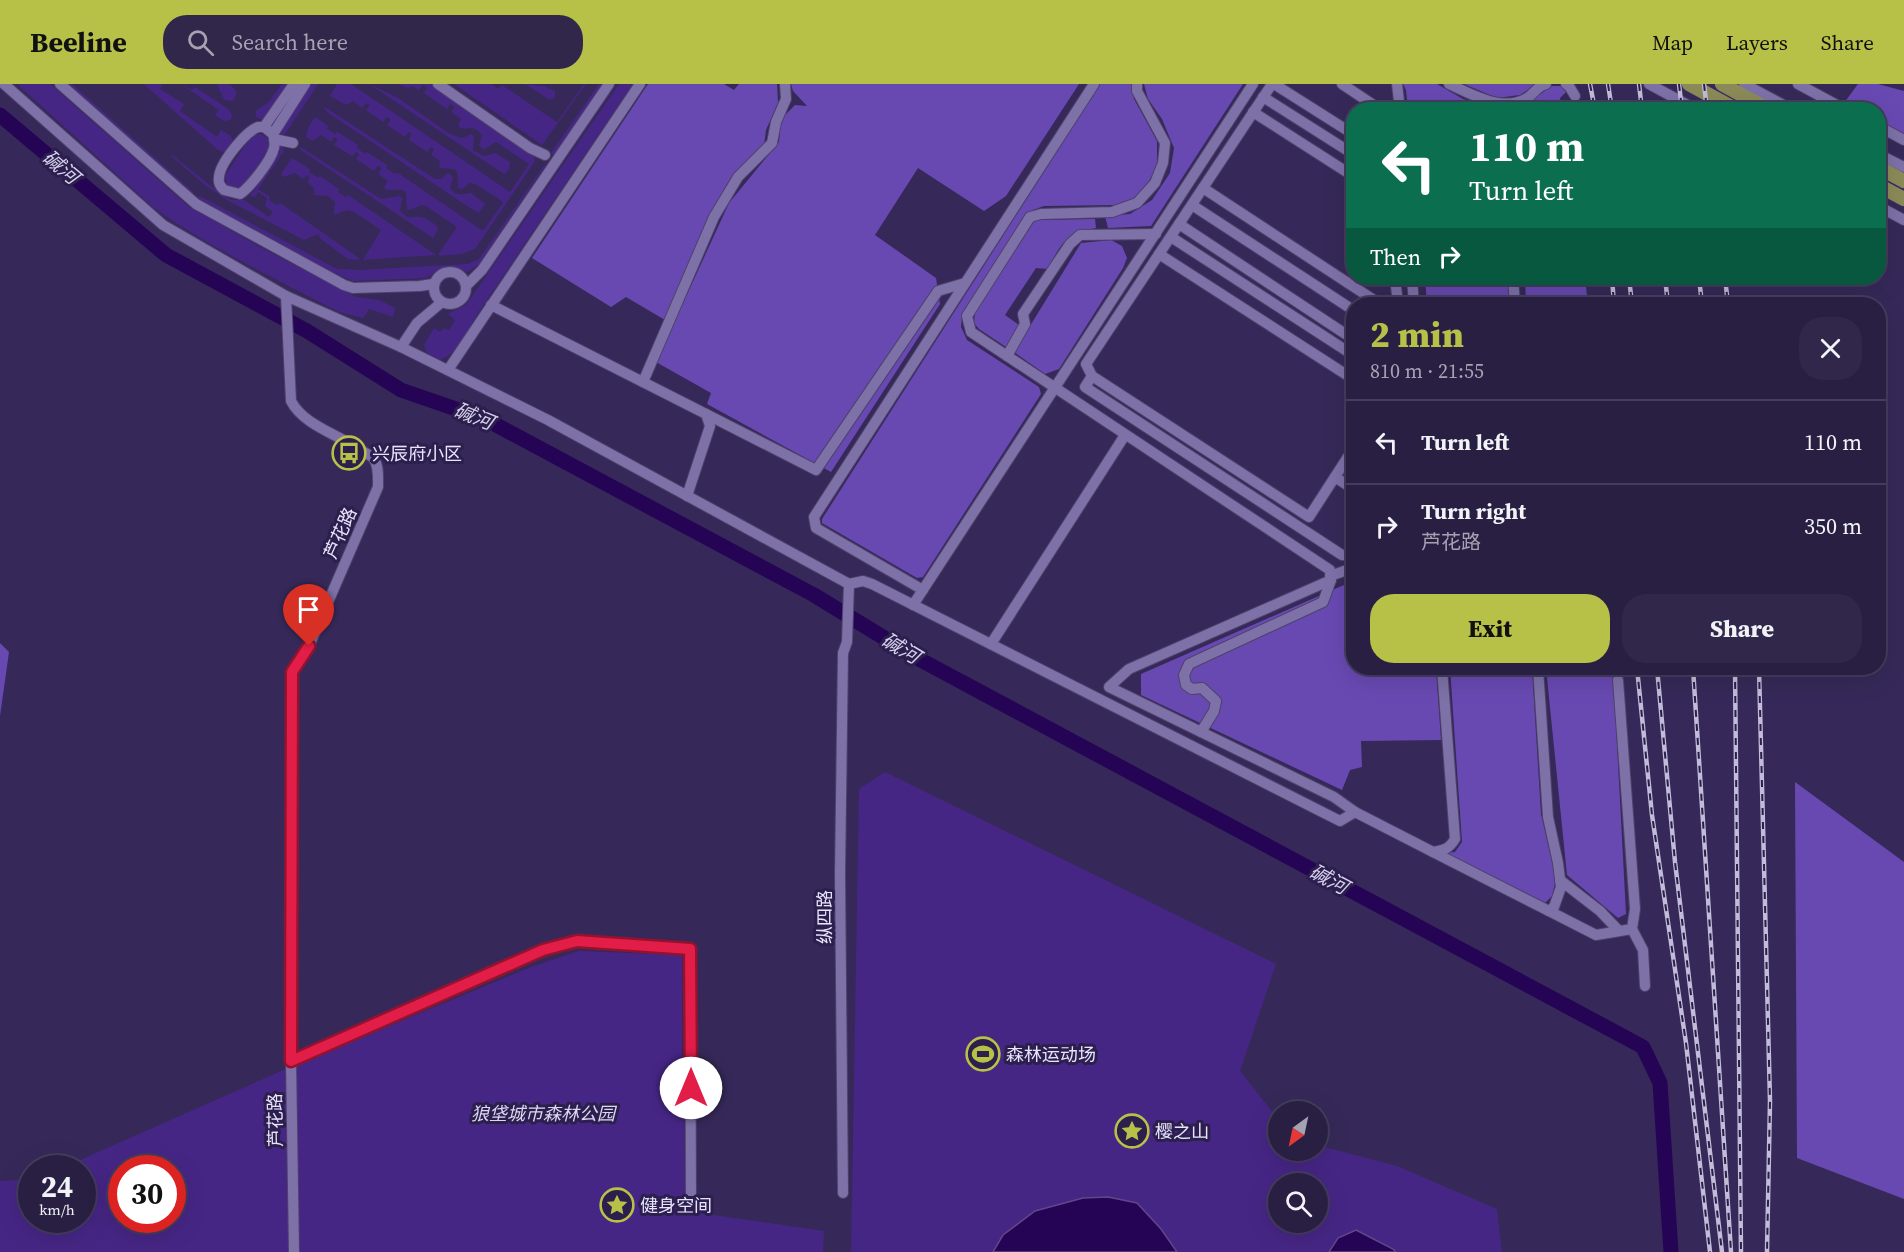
<!DOCTYPE html>
<html lang="en">
<head>
<meta charset="utf-8">
<style>
	:root { --surface:#281f43; --page:#30274a; --text:#f1f3f6; --muted:#a5a2b2; --line:#443d5c; --accent:#b8c147 }
	body { margin:0; font-family:"Source Serif 4","Noto Sans SC",serif; background:var(--page); color:var(--text); height:100vh; display:flex; flex-direction:column; font-size:22px; white-space:nowrap }
	* { box-sizing:border-box; margin:0 }
	p { font-size:20px; color:var(--muted) }
	.icon { flex:none; width:33px; height:33px; fill:none; stroke:currentColor; stroke-width:2; stroke-linecap:round; stroke-linejoin:round }
	.map { position:relative; flex:1; overflow:hidden }
	.side { position:absolute; left:1346px; top:213px; width:540px; height:378px; display:flex; flex-direction:column; background:var(--surface); border-radius:24px; box-shadow:0 6px 24px #0002,0 0 0 2px var(--line) }
	.side>* { flex:none }
	.hud { position:absolute; left:1346px; top:18px; width:540px; height:183px; border-radius:24px; box-shadow:0 6px 24px #0002,0 0 0 2px var(--line); background:#0b6e4f; color:#fff; overflow:hidden }
	.needle { width:39px; rotate:213deg }
	.controls { position:absolute; left:1268px; top:1017px; display:grid; gap:12px }
	.controls a { display:grid; place-items:center; width:60px; height:60px; border-radius:50%; background:var(--surface); box-shadow:0 6px 24px #0002,0 0 0 2px var(--line); font-size:30px }
	.speed { position:absolute; left:18px; top:1071px; display:flex; gap:12px; font-size:30px; font-weight:700; text-align:center }
	.speed>* { display:grid; place-content:center; width:78px; height:78px; border-radius:50%; background:var(--surface); box-shadow:0 6px 24px #0002,0 0 0 2px var(--line); line-height:1 }
	.speed small { font-size:15px; font-weight:400 }
	.speed .limit { border:9px solid #d22; background:#fff; color:#111 }
	.pin { position:absolute; display:grid; place-items:center; width:51px; height:51px; color:#fff; margin:-62px -26px; border-radius:50% 50% 50% 0; rotate:-45deg; box-shadow:0 0 6px #0007 }
	.pin .icon { rotate:45deg }
	.me { position:absolute; width:66px; margin:-33px; rotate:0deg; stroke-linejoin:round; filter:drop-shadow(0 0 4px #0008) }
	.turn { display:flex; align-items:center; gap:21px; height:126px; padding:0 24px; font-size:27px }
	.turn .icon { width:78px; height:78px; stroke-width:2.5 }
	.turn b { display:block; font-size:42px; line-height:51px }
	.then { display:flex; align-items:center; height:57px; padding:0 24px; background:#0003; gap:12px; font-size:22px }
	.round { display:grid; place-items:center; flex:none; width:63px; height:63px; border-radius:24px; background:var(--page) }
	.headline { display:flex; align-items:center; justify-content:space-between; height:102px; padding:0 24px }
	h1 { font-size:36px; font-weight:800; line-height:45px; color:var(--accent) }
	.action { display:flex; gap:12px; margin-top:auto; padding:12px 24px }
	.action a { flex:1; height:69px; border-radius:24px; background:var(--accent); color:#111; font-size:24px; font-weight:800; line-height:69px; text-align:center }
	.action a+a { background:var(--page); color:var(--text) }
	ul { padding:0; list-style:none }
	li { display:flex; align-items:center; gap:18px; height:84px; padding:0 24px; border-top:2px solid var(--line) }
	li div { flex:1 }
	li b { display:block; font-size:22px }
	li em { font-style:normal }
	header { display:flex; align-items:center; gap:36px; box-sizing:border-box; height:84px; padding:0 30px; background:var(--accent); color:#111 }
	header strong { font-size:28px }
	nav { display:flex; gap:33px; margin-inline-start:auto; font-size:21px }
	.search { width:420px; height:54px; background:var(--page); display:flex; align-items:center; gap:15px; box-sizing:border-box; padding:0 21px; border-radius:24px; color:var(--muted); font-size:22px }
	.map>svg:first-child { display:block }
	.green { fill:#462685; fill-rule:evenodd }
	.forest { fill:#6849b2 }
	.water { fill:#260455; stroke:#604787; stroke-width:1.5 }
	.lines { fill:none; stroke-linecap:round; stroke-linejoin:round }
	.river { stroke:#260455; stroke-width:15 }
	.minor-casing { stroke:#4e426b; stroke-width:12 }
	.major-casing { stroke:#4e426b; stroke-width:15 }
	.minor { stroke:#7d71a8; stroke-width:10 }
	.major { stroke:#8b8b59; stroke-width:14 }
	.rail-casing { stroke:#c2bcd9; stroke-width:4.5 }
	.rail { stroke:#2c1f4e; stroke-width:2; stroke-dasharray:7; stroke-linecap:butt }
	.route-casing { stroke:#92132f; stroke-width:15 }
	.route { stroke:#e11d48; stroke-width:10 }
	.labels { text-anchor:middle; dominant-baseline:central; stroke-width:6; stroke-linejoin:round; paint-order:stroke }
	.poi-label { font-size:18px; fill:#e8e4fc; stroke:#2c1f4e; text-anchor:start }
	.street-label { font-size:18px; fill:#e8e4fc; stroke:#2c1f4e }
	.park-label { font-size:18px; font-style:italic; fill:#dbd6f2; stroke:#2c1f4e }
	.water-label { font-size:20px; font-style:italic; fill:#d5d1ec; stroke:#2c1f4e }
</style>
</head>
<body>
<header>
<strong>Beeline</strong>
<div class="search"><svg class="icon" aria-label="search" viewBox="0 0 24 24"><circle cx="10" cy="10" r="6"/><path d="M15 15l6 6"/></svg>Search here</div>
<nav><a>Map</a><a>Layers</a><a>Share</a></nav>
</header>
<div class="map">
<svg width="1904" height="1168" viewBox="0 0 1904 1168">
	<rect width="100%" height="100%" fill="#362959"/>
	<g class="green">
		<path d="M17,0H50L188,122L260,163L356,213L379,216L395,224L393,233L369,225L363,234L339,228C276,195 212,165 154,124Z"/>
		<path d="M66,0H72L193,108L192,110Z"/>
		<path d="M144,0H162L160,5L184,20L180,27L217,53L221,46L231,52L233,58C229,65 226,71 218,66Z"/>
		<path d="M181,0L192,6L195,3L228,25L232,30L231,36L224,37L215,31L219,26Z"/>
		<path d="M217,0H230L237,8L233,17L224,16Z"/>
		<path d="M282,0H290L263,36L256,33V27L269,18Z"/>
		<path d="M310,0H318L285,50L281,51L283,40Z"/>
		<path d="M337,0H351L510,108L529,80L496,58L483,66L479,61L482,52C475,40 470,46 460,44L458,41L461,35L451,28L455,23L450,20L447,25L424,9L427,4L423,0L419,6L413,2L408,4L398,0H431L533,71L535,77L475,165L462,170L439,172V169L457,143L426,122L421,121L410,126L407,125C405,103 410,106 386,106L384,103L388,97L378,90L382,84L378,82L374,87L356,75L359,70L356,68L352,72L334,61L338,55L334,53L331,58L321,51L313,57L306,53L308,44L314,34H317L328,42L327,45L335,50L337,48L358,61L357,64L365,70L367,68L387,81L386,84L395,90L398,89L483,147L503,119L502,117L475,100L470,99L462,105L458,104C457,82 460,86 439,84L440,77L431,71L434,65L431,63L427,68L409,56L412,50L409,48L405,53L387,41L391,36L387,33L383,38L366,26L370,21L366,19L362,24L353,17L346,21L330,12Z"/>
		<path d="M369,0L398,14L450,50L462,54L472,50L474,53L473,66L484,72L495,69L510,78L509,85L504,90Z"/>
		<path d="M454,0H491L498,5L502,1L557,38L584,0H586L542,61Z"/>
		<path d="M525,0L544,2L555,7V13L550,16Z"/>
		<path d="M599,0H603L554,72L551,69Z"/>
		<path d="M619,0H633L478,229C467,247 460,268 440,276L427,269L424,261L434,244L440,248L443,244L449,246L455,236L448,230L466,221Z"/>
		<path d="M323,22L435,95H442L447,89L450,90L453,94L450,104C456,113 462,110 471,109L485,120L479,129L467,122L327,28Z"/>
		<path d="M261,50L268,55V67L242,103L238,105L227,102L225,92L249,55L253,51Z"/>
		<path d="M280,62H283L284,67L258,105L269,112L270,117L277,121L280,119L359,174V176L348,175L321,155L318,150L304,156L227,116L205,101L171,72L172,71L221,110L231,116H244L269,133L273,128L265,122L267,114L258,108L255,113L250,112L280,68Z"/>
		<path d="M299,62L381,115L400,112L402,115L400,127L408,134C423,131 425,134 437,142L438,145L433,154L302,67Z"/>
		<path d="M292,74L310,85L309,88L318,94L320,92L339,105L338,108L346,113L348,111L436,171L363,176L381,146L354,128L347,126L334,131L335,118L328,112L314,111V104L307,98L310,94L307,91L303,95L295,89L284,93L281,90Z"/>
		<path d="M547,79L478,181L468,188C458,185 448,180 438,186C433,189 431,192 425,194L353,197L328,186L197,114L200,112L337,185L358,186L468,180L479,175L545,80Z"/>
		<path d="M885,688L1276,880L1240,987L1278,1035V1066H1317V1061L1397,1082L1497,1125L1502,1168H851L859,705ZM1278,1100H1317V1138H1278Z"/>
		<path d="M579,867L682,871V965L686,1127L824,1147L823,1168H0V1097L31,1095L32,1136H82V1084H62L295,981L531,883ZM122,1084H172V1136H122Z"/>
	</g>
	<g class="forest">
		<path d="M648,0H724L734,6L739,0H777L778,19L766,46L764,61L730,95L708,133L665,236L626,213L611,223L532,174Z"/>
		<path d="M791,0H1079L1006,112L984,127L918,84L875,151L936,194L940,220L831,388L707,320L711,309L656,278L729,119L779,58L781,35L795,21L807,22L793,7Z"/>
		<path d="M1100,0H1131L1134,15L1157,57V83L1145,104L1131,117L1117,121L1044,122L1033,126L1025,132L962,232L961,243L967,256L1039,303L1041,310L923,493L917,494L822,439V435Z"/>
		<path d="M1144,0H1243L1151,142L1108,144L1105,132L1130,130L1152,116L1170,89L1174,64L1162,35L1148,15Z"/>
		<path d="M1403,0H1437L1463,15L1498,25H1408L1406,6Z"/>
		<path d="M1464,0H1537L1520,11L1497,14Z"/>
		<path d="M1858,0H1878L1904,7V51L1878,37V26L1855,25L1844,19Z"/>
		<path d="M1552,2H1565L1567,7L1560,14L1562,25L1517,26Z"/>
		<path d="M1095,135L1096,144C1066,150 1061,159 1048,185L1036,184L1005,231L1019,241L1006,263L979,245L974,239L975,228L1035,136Z"/>
		<path d="M1111,156L1122,162L1127,174L1123,184L1059,285L1045,290L1014,268L1081,159Z"/>
		<path d="M1425,194H1508L1510,220H1427Z"/>
		<path d="M1525,194H1585L1588,220H1526Z"/>
		<path d="M1353,497V584H1436L1441,656L1361,657L1362,683L1350,686L1342,706L1141,611V590Z"/>
		<path d="M0,559L9,568L0,632Z"/>
		<path d="M1450,584H1532L1541,730L1556,795L1552,812L1545,819L1445,769L1455,768L1462,758Z"/>
		<path d="M1546,584H1613L1626,830L1618,834L1567,791Z"/>
		<path d="M1795,698L1904,778V1115L1797,1074Z"/>
	</g>
	<g class="water">
		<path d="M1108,1113L1137,1119L1161,1145L1177,1168H993L1003,1151L1035,1127L1083,1114Z"/>
		<path d="M1356,1146L1393,1165L1396,1168H1329L1338,1154Z"/>
	</g>
	<g class="lines">
		<path class="river" d="M0,31L166,171L307,247L401,306L485,335L814,511L917,574L1643,963L1660,999L1671,1168"/>
		<g class="minor-casing">
			<g id="minor">
				<path d="M4,0L163,141L286,212L401,263L548,336L849,500L863,497L872,500L1340,737L1355,728L1433,768C1444,766 1449,765 1455,755L1442,584"/>
				<path d="M60,0L196,120L344,201L353,204L420,202L433,200"/>
				<path d="M438,0L530,64L545,71"/>
				<path d="M1137,0V7L1165,59L1163,79L1155,99L1137,119L1112,128L1041,130L1030,133L967,232L971,248L1330,486L1331,496L1129,585L1109,603L1334,713L1355,728"/>
				<path d="M1272,0L1086,280L1092,292L1309,433L1353,365"/>
				<path d="M1274,0L1353,50"/>
				<path d="M1342,0L1381,26"/>
				<path d="M1397,0L1400,26"/>
				<path d="M1449,0C1471,10 1503,29 1527,14C1534,10 1537,2 1546,0"/>
				<path d="M1566,0L1569,2L1575,12"/>
				<path d="M1649,0L1697,26"/>
				<path d="M1744,0L1793,26"/>
				<path d="M1798,0L1846,26"/>
				<path d="M1263,13L1353,70"/>
				<path d="M1253,28L1353,92"/>
				<path d="M1878,42L1904,56"/>
				<path d="M258,43H264L273,50C274,54 275,60 274,64C271,77 250,103 240,110L224,106C220,102 218,99 219,93C220,79 245,48 258,43Z"/>
				<path d="M264,43L294,0"/>
				<path d="M273,50L305,0"/>
				<path d="M274,55L293,59"/>
				<path d="M1878,70L1904,83"/>
				<path d="M1203,104L1380,220"/>
				<path d="M1192,121L1353,226"/>
				<path d="M1878,122L1904,136"/>
				<path d="M1179,140L1353,255"/>
				<path d="M1171,153L1353,271"/>
				<path d="M1159,170L1353,295"/>
				<circle cx="450" cy="204" r="16"/>
				<path d="M1395,194L1398,220"/>
				<path d="M1412,194L1414,220"/>
				<path d="M1513,194L1515,220"/>
				<path d="M468,200L482,186L609,0"/>
				<path d="M286,212L291,317C304,342 340,351 362,367C366,369 371,372 374,375C379,383 378,394 378,403L309,562L293,587L291,977L294,1168"/>
				<path d="M491,221L706,330L710,342L687,412"/>
				<path d="M401,263L417,239L442,218"/>
				<path d="M1007,272L1025,240L1023,230L1070,160L1080,151L1156,150"/>
				<path d="M448,286L640,0"/>
				<path d="M1092,292L1085,303L1342,471L1353,472"/>
				<path d="M643,298L714,133L738,93L772,59L776,38L786,15L785,0"/>
				<path d="M706,330L816,386L938,207L965,199"/>
				<path d="M1335,393L1353,405"/>
				<path d="M1330,492L1353,484"/>
				<path d="M923,506L816,444L814,433L1094,0"/>
				<path d="M913,521L1253,0"/>
				<path d="M991,560L1125,351"/>
				<path d="M1201,648L1214,627L1216,617L1202,604L1192,605L1186,601L1184,591L1189,580L1323,518L1331,496"/>
				<path d="M1433,768L1549,827L1554,823L1561,803L1558,779L1548,733L1538,584"/>
				<path d="M1560,796L1600,827L1619,847"/>
				<path d="M1549,827L1596,851L1632,845L1635,825L1618,596"/>
				<path d="M1632,845L1643,866L1645,902"/>
				<path d="M291,977L543,866L577,857L690,865L691,1119"/>
				<path d="M843,1109L840,790L843,569L847,558L849,500"/>
			</g>
		</g>
		<g class="major-casing">
			<g id="major">
				<path d="M1689,0L1737,26"/>
				<path d="M1722,0L1769,26"/>
				<path d="M1878,83L1904,97"/>
				<path d="M1878,101L1904,115"/>
			</g>
		</g>
		<use href="#minor" class="minor"/>
		<use href="#major" class="major"/>
		<g class="rail-casing">
			<g id="rail">
				<path d="M1590,0L1595,26"/>
				<path d="M1608,0L1612,26"/>
				<path d="M1639,0L1642,26"/>
				<path d="M1679,0L1682,26"/>
				<path d="M1704,0L1707,26"/>
				<path d="M1612,194L1614,220"/>
				<path d="M1629,194L1632,220"/>
				<path d="M1665,194L1668,220"/>
				<path d="M1699,194L1702,220"/>
				<path d="M1725,194L1728,220"/>
				<path d="M1637,584L1652,731L1686,959L1710,1168"/>
				<path d="M1657,584L1675,778L1722,1168"/>
				<path d="M1693,584L1731,1168"/>
				<path d="M1735,584L1741,1168"/>
				<path d="M1759,584L1770,1017L1767,1168"/>
			</g>
		</g>
		<use href="#rail" class="rail"/>
	</g>
	<g class="lines">
		<g class="route-casing">
			<path id="route" d="M309,562L292,588L291,977L543,866L577,857L690,865L691,1004"/>
		</g>
		<use href="#route" class="route"/>
	</g>
	<defs>
		<g id="bus-ring" transform="scale(1.725)"><circle r="9.5" fill="#2c1f4e" stroke="#b8c147" stroke-width="1.5"/><path d="M-5-6H5V4H4V6H2V4H-2V6H-4V4H-5ZM-3.5-4V0h7V-4ZM-3.5 1.2v1.5H-2V1.2ZM2 1.2v1.5H3.5V1.2Z" fill="#b8c147"/></g>
		<g id="stadium-ring" transform="scale(1.725)"><circle r="9.5" fill="#2c1f4e" stroke="#b8c147" stroke-width="1.5"/><path d="M0-5a6.5 5 0 1 0 0 10a6.5 5 0 1 0 0-10ZM-3.5-1.8h7v3.6h-7Z" fill="#b8c147"/></g>
		<g id="sight-ring" transform="scale(1.725)"><circle r="9.5" fill="#2c1f4e" stroke="#b8c147" stroke-width="1.5"/><path d="M0-6L1.8-2.2L6-1.7L2.9 1.2L3.7 5.4L0 3.3L-3.7 5.4L-2.9 1.2L-6-1.7L-1.8-2.2Z" fill="#b8c147"/></g>
	</defs>
	<g fill-rule="evenodd">
		<use href="#bus-ring" x="349" y="369"/>
		<use href="#stadium-ring" x="983" y="970"/>
		<use href="#sight-ring" x="1132" y="1047"/>
		<use href="#sight-ring" x="617" y="1121"/>
	</g>
	<g class="labels">
		<g class="poi-label">
			<text x="372" y="369">兴辰府小区</text>
			<text x="1006" y="970">森林运动场</text>
			<text x="1155" y="1047">樱之山</text>
			<text x="640" y="1121">健身空间</text>
		</g>
		<g class="street-label">
			<text transform="translate(340 449) rotate(-66)">芦花路</text>
			<text transform="translate(824 833) rotate(-90)">纵四路</text>
			<text transform="translate(275 1036) rotate(-91)">芦花路</text>
		</g>
		<g class="park-label">
			<text x="543" y="1029">狼垡城市森林公园</text>
		</g>
		<g class="water-label">
			<text transform="translate(61 83) rotate(40)">碱河</text>
			<text transform="translate(474 332) rotate(22)">碱河</text>
			<text transform="translate(901 564) rotate(31)">碱河</text>
			<text transform="translate(1329 795) rotate(28)">碱河</text>
		</g>
	</g>
</svg>
<div class="controls">
<a><svg class="needle" viewBox="-14 -14 28 28"><path d="M0-13l5 13h-10z" fill="#e53935"/><path d="M0 13l5-13h-10z" fill="#a5a2b2"/></svg></a>
<a><svg class="icon" aria-label="search" viewBox="0 0 24 24"><circle cx="10" cy="10" r="6"/><path d="M15 15l6 6"/></svg></a>
</div>
<div class="speed"><div>24<small>km/h</small></div><div class="limit">30</div></div>
<div class="pin" style="left:309px;top:562px;background:#d93025"><svg class="icon" aria-label="arrive" viewBox="0 0 24 24"><path d="M6 21V4h12l-3 4 3 4H6"/></svg></div>
<svg class="me" style="left:691px;top:1004px" viewBox="-20 -20 40 40"><circle r="19" fill="#fff"/><path d="M0-13L10 11 0 6-10 11z" fill="#e11d48"/></svg>
<div class="hud">
<div class="turn"><svg class="icon" aria-label="left" viewBox="0 0 24 24"><path d="M17 20v-9H6M10 6l-5 5 5 5"/></svg><div><b>110 m</b>Turn left</div></div>
<div class="then">Then<svg class="icon" aria-label="right" viewBox="0 0 24 24"><path d="M7 20v-9h11M14 6l5 5-5 5"/></svg></div>
</div>
<section class="side">
<div class="headline"><div><h1>2 min</h1><p>810 m · 21:55</p></div><a class="round"><svg class="icon" aria-label="close" viewBox="0 0 24 24"><path d="M6 6l12 12M18 6L6 18"/></svg></a></div>
<ul>
<li><svg class="icon" aria-label="left" viewBox="0 0 24 24"><path d="M17 20v-9H6M10 6l-5 5 5 5"/></svg><div><b>Turn left</b></div><em>110 m</em></li>
<li><svg class="icon" aria-label="right" viewBox="0 0 24 24"><path d="M7 20v-9h11M14 6l5 5-5 5"/></svg><div><b>Turn right</b><p>芦花路</p></div><em>350 m</em></li>
</ul>
<div class="action"><a>Exit</a><a>Share</a></div>
</section>
</div>
</body>
</html>
